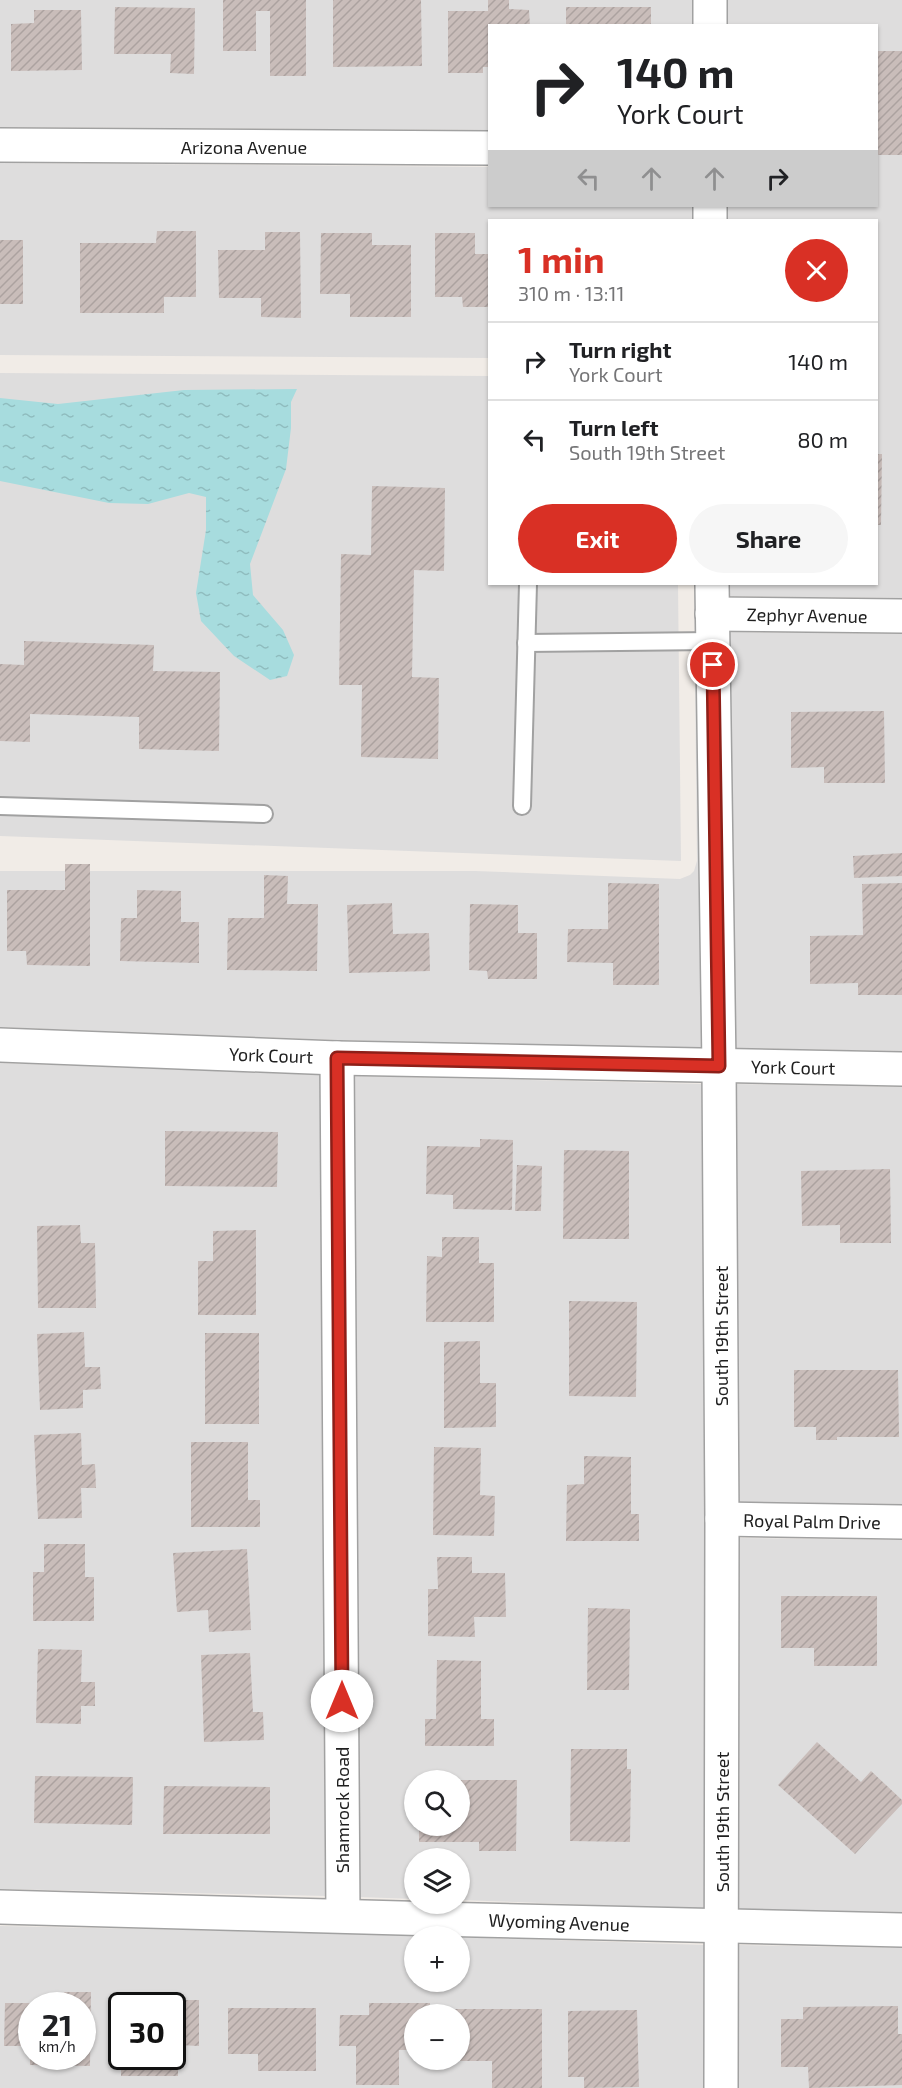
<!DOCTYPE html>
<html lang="en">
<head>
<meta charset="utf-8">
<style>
	:root { --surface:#fff; --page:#f6f6f6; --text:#202124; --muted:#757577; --line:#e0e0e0; --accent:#d93025 }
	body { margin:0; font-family:"Exo 2",sans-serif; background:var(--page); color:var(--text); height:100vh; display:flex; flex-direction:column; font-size:22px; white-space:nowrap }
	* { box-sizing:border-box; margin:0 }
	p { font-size:20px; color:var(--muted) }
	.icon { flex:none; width:33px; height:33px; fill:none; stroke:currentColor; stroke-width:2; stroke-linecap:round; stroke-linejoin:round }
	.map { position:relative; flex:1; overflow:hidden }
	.details { position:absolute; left:488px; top:219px; width:390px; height:366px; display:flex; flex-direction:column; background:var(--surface); border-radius:0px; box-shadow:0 2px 4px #0004 }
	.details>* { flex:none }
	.top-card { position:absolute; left:488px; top:24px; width:390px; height:183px; border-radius:0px; box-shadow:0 2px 4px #0004; background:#fff; color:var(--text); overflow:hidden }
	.buttons { position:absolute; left:404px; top:1770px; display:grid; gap:12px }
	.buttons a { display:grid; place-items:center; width:66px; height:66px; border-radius:50%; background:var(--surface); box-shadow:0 2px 4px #0004; font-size:30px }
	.speed { position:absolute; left:18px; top:1992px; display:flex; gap:12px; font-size:30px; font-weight:700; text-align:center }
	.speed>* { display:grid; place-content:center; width:78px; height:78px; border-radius:50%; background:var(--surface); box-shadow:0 2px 4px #0004; line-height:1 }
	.speed small { font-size:15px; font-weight:400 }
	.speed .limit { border:3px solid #111; border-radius:9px; background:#fff; color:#111 }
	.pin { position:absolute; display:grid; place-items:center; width:51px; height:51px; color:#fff; margin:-26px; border:3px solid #fff; border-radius:50%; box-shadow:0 2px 6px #0007 }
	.me { position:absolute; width:66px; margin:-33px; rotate:0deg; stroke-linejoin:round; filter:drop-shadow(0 0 4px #0008) }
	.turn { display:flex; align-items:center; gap:21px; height:126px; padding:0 30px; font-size:27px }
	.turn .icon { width:78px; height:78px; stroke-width:2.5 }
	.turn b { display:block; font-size:42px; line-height:51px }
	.lanes { display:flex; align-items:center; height:57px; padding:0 30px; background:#0003; justify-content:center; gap:30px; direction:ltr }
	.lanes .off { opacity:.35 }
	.round { display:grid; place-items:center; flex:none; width:63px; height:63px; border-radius:32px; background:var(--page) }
	.head { display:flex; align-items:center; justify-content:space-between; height:102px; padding:0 30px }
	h1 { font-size:36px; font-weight:700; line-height:45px; color:var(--accent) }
	.primary-button { display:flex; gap:12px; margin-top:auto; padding:12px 30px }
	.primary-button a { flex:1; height:69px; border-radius:36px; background:var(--accent); color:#fff; font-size:24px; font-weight:700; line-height:69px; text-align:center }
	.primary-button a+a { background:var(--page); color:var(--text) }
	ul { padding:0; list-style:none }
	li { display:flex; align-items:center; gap:18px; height:78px; padding:0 30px; border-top:2px solid var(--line) }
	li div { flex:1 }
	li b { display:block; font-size:22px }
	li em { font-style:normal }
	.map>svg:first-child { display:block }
	.residential { fill:#dedddd; fill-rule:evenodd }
	.water { fill:url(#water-ripples) }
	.building { fill:url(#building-hatch) }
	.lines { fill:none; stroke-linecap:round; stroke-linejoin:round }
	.lane-casing { stroke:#a1a1a1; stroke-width:20 }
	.street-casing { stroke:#a1a1a1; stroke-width:36 }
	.lane { stroke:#fff; stroke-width:16 }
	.street { stroke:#fff; stroke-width:33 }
	.route-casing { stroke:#8d1f18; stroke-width:15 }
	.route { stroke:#d93025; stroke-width:10 }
	.labels { text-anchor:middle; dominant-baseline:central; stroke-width:5; stroke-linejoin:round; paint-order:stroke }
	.street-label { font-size:18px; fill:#202020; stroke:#fff }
</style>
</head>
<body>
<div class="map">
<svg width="902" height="2088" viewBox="0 0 902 2088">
	<defs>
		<pattern id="water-ripples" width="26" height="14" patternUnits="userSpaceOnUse" patternTransform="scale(1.5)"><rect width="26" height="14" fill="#a7dcde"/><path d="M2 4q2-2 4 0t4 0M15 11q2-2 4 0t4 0" fill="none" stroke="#8fbcbe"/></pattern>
		<pattern id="building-hatch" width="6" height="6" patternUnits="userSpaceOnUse" patternTransform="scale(1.5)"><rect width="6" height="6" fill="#c9bdba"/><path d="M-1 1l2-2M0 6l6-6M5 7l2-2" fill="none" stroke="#aca2a0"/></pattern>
	</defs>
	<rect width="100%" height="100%" fill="#f1ece7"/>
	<g class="residential">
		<path d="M0,0H694V25L489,26V130L0,127Z"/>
		<path d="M726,0H902V598L728,596V584H876V220H726V206H876V26L726,25Z"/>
		<path d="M0,163L489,167V206H693V220H489V358L0,355Z"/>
		<path d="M0,373L489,376V584H678L681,861L0,836Z"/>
		<path d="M694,584H696L703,1048L337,1040L0,1027V871H475L680,879L690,875L694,871L697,861Z"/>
		<path d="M729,632L902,634V1051L735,1048Z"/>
		<path d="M0,1063L321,1075L327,1896L0,1889Z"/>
		<path d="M353,1076L703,1084L706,1519L705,1909L459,1900V1858H414V1899L359,1897ZM414,1780H459V1826H414Z"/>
		<path d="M735,1084L902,1087V1504L738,1502Z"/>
		<path d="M738,1538L902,1540V1912L737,1909Z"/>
		<path d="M0,1926L456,1936H414V1982H459V1937L705,1945L704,2088H0ZM32,2006H82V2056H32ZM122,2006H172V2056H122ZM414,2014H459V2060H414Z"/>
		<path d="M737,1945L902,1948V2088H737Z"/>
	</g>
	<path class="water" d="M297,389L291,402V428L286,469L250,564L253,595L283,630L294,655L287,676L270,680L234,656L201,621L196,593L206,530V497L189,493L148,504L109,503L0,481V398L58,404L184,390Z"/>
	<g class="building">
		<path d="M223,0H306V76H270V11H256V51H223Z"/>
		<path d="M333,0H421L422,66L333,67Z"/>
		<path d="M488,0H509V9L529,10L530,26H489V67H483V73H448V11H488Z"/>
		<path d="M115,7L195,8L194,74L170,73L171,54H114Z"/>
		<rect x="566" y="7" width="85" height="19"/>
		<path d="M34,10H81L82,70L11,71V24L34,23Z"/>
		<rect x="876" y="51" width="26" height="104"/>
		<path d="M157,231H196V297H164V313H80V243H156Z"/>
		<path d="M265,232H300L301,318L261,317V298H219L218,250H265Z"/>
		<path d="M321,233H372V245H411V317H350V294H320Z"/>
		<path d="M435,233H475V254H489V307H463L462,297H435Z"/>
		<rect x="0" y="240" width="23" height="64"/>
		<path d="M876,454H882L881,525H876Z"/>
		<path d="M372,486L445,488L444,571L414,570L412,677L439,678L438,759L361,757L362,685H339L341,554L371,555Z"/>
		<path d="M24,641L154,645L153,671L220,672L219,751L139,749V717L30,714V742L0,741V664L24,665Z"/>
		<path d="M884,711L885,783H824V767L791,768V712Z"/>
		<path d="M902,853V876L854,878L853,856Z"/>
		<path d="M65,864H90V966L27,965L26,951H7V890H65Z"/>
		<path d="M264,875L288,876L287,904H318L317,971L227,970L228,918H264Z"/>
		<path d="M608,883L659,884V985H613V963L567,962L568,929H608Z"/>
		<path d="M902,883V995H858V983L810,984V936L863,935L862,884Z"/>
		<path d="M137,890L181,891V922H199V963L120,961L121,918H137Z"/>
		<path d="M392,903L393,934L429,933L430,971L349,973L347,905Z"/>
		<path d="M470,904L518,905V933H537V979H488L487,971L469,970Z"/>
		<path d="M165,1131L278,1132L277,1187L165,1186Z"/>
		<path d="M480,1139L513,1140L512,1210L453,1209V1195L426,1194L427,1146L480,1147Z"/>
		<path d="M564,1150L629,1151V1239H563Z"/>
		<path d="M517,1165L542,1166L541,1211H515Z"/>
		<path d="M890,1169L891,1243H840V1225L802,1226L801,1171Z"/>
		<path d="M80,1225L81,1243H95L96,1308H38L37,1226Z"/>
		<path d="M256,1230V1315H198V1261H213V1231Z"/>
		<path d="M442,1237H479V1263H494V1322H426L427,1256L442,1257Z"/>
		<path d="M569,1301L637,1302L636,1397L569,1396Z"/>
		<path d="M84,1332L85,1367H100L101,1389L83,1390V1408L40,1410L37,1334Z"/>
		<rect x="205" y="1333" width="54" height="91"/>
		<path d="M480,1341V1383H496V1427L444,1428V1342Z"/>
		<path d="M794,1370H898L899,1437H837V1440H816V1427H794Z"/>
		<path d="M81,1433L82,1465L95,1464L96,1488H81L82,1518L38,1519L34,1435Z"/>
		<path d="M191,1442H248V1500H260V1527H191Z"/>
		<path d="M434,1447L481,1448L480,1495L495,1496L494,1536L433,1535Z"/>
		<path d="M584,1456L631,1457V1514H639V1541H566L567,1485L584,1484Z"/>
		<path d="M44,1544H85V1577H94V1621H33V1572H44Z"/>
		<path d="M247,1549L251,1630L209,1632L208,1610L177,1612L173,1553Z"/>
		<path d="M437,1557H472V1573H505L506,1617H474L475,1637L428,1636V1589H438Z"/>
		<path d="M781,1596H877V1666H814V1648H781Z"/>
		<path d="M588,1608L630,1609L629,1690H587Z"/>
		<path d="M38,1649L82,1650L81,1682H95V1706H81V1724L36,1723Z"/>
		<path d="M250,1653L253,1712H263L264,1740L204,1742L201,1655Z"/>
		<path d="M437,1660L481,1661V1719H494V1746H425V1719H436Z"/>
		<path d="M817,1742L861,1782L871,1771L902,1800V1804L855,1854L778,1785Z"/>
		<path d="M571,1749H627V1769H631L630,1842L570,1841Z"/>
		<path d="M35,1776L133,1777L132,1825L34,1823Z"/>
		<path d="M459,1780H517L516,1851H479V1842H419V1826H459Z"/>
		<path d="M164,1786L270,1787V1834H163Z"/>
		<path d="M64,1992H91L90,2066L30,2065V2056H82V2006H32V2046H4L5,2003H63Z"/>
		<path d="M151,2000H199V2046L178,2045V2076H121V2056H172V2006H151Z"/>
		<path d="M369,2003H430V2014H414V2050H399V2085H356V2046H339L340,2015H369Z"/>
		<path d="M898,2006V2034H902V2085L809,2088L808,2067H781V2019H803V2007Z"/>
		<path d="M228,2008H316V2071H258V2054H228Z"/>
		<path d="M447,2009H542V2088H492V2061H459V2014H447Z"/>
		<path d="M637,2010L639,2087L584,2088V2077H568V2011Z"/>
	</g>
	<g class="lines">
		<g class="lane-casing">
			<g id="lane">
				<path d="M526,643L713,641"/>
				<path d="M0,806L264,814"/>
				<path d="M522,806L528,584"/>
			</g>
		</g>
		<g class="street-casing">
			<g id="street">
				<path d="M710,26V0"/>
				<path d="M0,145L489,148"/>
				<path d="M710,206V220"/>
				<path d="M712,584L719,1066L722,1519L721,2088"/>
				<path d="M712,614L902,616"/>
				<path d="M0,1045L337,1058L902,1069"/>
				<path d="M337,1058L343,1915"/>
				<path d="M722,1519L902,1522"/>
				<path d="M0,1907C301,1914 601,1925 902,1930"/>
			</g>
		</g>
		<use href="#lane" class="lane"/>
		<use href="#street" class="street"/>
	</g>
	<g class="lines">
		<g class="route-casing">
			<path id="route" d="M342,1701L337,1058L719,1066L713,665"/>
		</g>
		<use href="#route" class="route"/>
	</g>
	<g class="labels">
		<g class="street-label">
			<text x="244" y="147">Arizona Avenue</text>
			<text transform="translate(807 615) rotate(1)">Zephyr Avenue</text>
			<text transform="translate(271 1055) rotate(2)">York Court</text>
			<text transform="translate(793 1067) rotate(1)">York Court</text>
			<text transform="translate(721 1336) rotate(-90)">South 19th Street</text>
			<text transform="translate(812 1521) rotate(1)">Royal Palm Drive</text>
			<text transform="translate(342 1810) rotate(-90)">Shamrock Road</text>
			<text transform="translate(722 1822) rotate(-90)">South 19th Street</text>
			<text transform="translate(559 1922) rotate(2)">Wyoming Avenue</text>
		</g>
	</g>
</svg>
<div class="buttons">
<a><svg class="icon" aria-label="search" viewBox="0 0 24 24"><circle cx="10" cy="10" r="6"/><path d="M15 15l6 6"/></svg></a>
<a><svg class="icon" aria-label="layers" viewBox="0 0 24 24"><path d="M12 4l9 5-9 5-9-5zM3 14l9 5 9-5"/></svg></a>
<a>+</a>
<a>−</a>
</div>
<div class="speed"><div>21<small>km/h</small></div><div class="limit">30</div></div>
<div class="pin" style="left:713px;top:665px;background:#d93025"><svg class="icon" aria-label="arrive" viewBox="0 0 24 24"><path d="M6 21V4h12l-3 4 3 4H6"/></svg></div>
<svg class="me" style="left:342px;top:1701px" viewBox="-20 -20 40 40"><circle r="19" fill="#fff"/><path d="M0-13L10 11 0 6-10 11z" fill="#d93025"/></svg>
<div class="top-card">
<div class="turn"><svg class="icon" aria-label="right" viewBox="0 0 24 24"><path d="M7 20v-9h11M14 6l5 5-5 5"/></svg><div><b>140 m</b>York Court</div></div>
<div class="lanes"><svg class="icon off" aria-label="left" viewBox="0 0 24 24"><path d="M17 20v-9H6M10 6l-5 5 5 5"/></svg><svg class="icon off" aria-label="ahead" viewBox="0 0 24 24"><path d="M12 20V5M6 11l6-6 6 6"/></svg><svg class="icon off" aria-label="ahead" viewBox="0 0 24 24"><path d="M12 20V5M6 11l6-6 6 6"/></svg><svg class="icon" aria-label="right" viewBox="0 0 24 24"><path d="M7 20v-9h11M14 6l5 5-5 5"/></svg></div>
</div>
<section class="details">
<div class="head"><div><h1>1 min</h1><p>310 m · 13:11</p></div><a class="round" style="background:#d93025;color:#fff"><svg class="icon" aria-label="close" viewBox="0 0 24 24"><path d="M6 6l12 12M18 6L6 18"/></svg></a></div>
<ul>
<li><svg class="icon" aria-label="right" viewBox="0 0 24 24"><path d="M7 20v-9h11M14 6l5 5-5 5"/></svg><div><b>Turn right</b><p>York Court</p></div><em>140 m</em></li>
<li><svg class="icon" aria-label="left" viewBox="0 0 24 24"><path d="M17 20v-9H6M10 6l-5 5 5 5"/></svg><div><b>Turn left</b><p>South 19th Street</p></div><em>80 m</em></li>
</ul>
<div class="primary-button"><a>Exit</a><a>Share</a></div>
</section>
</div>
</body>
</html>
